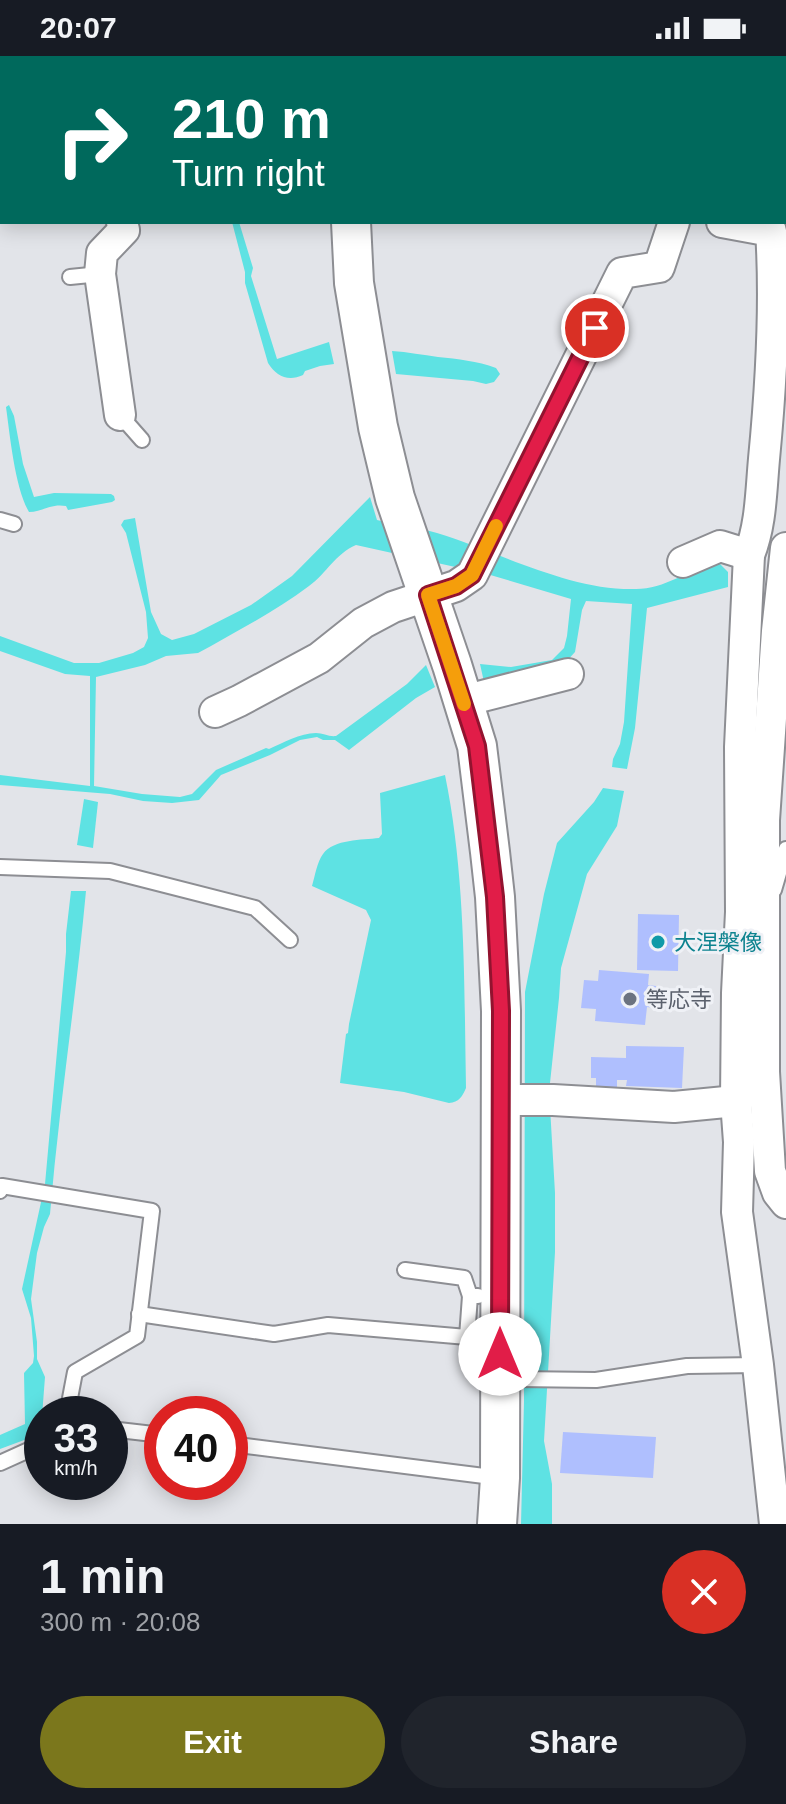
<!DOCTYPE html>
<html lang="en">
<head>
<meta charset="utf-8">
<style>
	:root { --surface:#171b24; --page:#20242c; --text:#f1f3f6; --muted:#9ea1a6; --accent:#7b771c }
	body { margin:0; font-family:Arial,"Noto Sans JP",sans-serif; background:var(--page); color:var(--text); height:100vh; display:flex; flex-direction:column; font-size:30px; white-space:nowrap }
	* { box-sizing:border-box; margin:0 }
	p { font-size:26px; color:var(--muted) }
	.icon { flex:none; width:44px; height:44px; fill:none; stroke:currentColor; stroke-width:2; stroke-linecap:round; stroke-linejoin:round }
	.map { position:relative; height:1468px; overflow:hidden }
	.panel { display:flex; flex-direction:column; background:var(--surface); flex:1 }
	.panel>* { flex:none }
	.hud { position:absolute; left:0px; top:0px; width:786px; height:168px; box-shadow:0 4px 20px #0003; background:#00695c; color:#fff; overflow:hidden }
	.speed { position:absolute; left:24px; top:1340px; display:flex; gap:16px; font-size:40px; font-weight:700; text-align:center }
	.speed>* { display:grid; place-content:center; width:104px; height:104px; border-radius:50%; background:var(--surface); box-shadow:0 4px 20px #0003; line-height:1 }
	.speed small { font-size:20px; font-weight:400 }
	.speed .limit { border:12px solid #d22; background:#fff; color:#111 }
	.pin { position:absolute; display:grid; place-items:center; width:68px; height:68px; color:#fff; margin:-34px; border:4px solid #fff; border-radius:50%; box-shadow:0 2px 8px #0007 }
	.me { position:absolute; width:88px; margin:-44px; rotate:0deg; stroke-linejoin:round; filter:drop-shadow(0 0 6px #0008) }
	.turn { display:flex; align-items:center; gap:28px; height:168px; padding:0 40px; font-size:36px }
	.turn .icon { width:104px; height:104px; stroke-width:2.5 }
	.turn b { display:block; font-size:56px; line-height:68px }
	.round { display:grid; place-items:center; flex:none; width:84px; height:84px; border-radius:42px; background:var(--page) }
	.headline { display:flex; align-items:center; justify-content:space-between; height:136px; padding:0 40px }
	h1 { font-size:48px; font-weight:700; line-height:60px }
	.action { display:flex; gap:16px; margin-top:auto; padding:16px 40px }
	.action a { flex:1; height:92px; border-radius:48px; background:var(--accent); color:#fff; font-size:32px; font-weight:700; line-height:92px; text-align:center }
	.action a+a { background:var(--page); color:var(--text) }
	.status { display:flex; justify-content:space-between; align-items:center; height:56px; padding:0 40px; background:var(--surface); direction:ltr }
	.status svg { height:22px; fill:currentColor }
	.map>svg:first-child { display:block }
	.water { fill:#5ee2e3 }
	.building { fill:#afbffe }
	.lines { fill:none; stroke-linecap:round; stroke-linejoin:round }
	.minor-tunnel { stroke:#c2c4c9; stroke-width:30; stroke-dasharray:30 15; stroke-linecap:butt }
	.service-casing { stroke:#8d8e93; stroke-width:18 }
	.minor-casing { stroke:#8d8e93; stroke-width:34 }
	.tertiary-casing { stroke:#8d8e93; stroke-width:42 }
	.secondary-casing { stroke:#8d8e93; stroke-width:46 }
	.service { stroke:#fff; stroke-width:14 }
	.minor { stroke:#fff; stroke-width:30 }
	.tertiary { stroke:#fff; stroke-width:38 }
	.secondary { stroke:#f2dcc9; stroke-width:42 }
	.route-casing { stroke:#92132f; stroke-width:20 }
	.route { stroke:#e11d48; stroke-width:14 }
	.slow { stroke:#f59e0b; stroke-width:14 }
	.culture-dot { fill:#0f9aa8; stroke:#eff1f6; stroke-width:3 }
	.worship-dot { fill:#6b7280; stroke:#eff1f6; stroke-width:3 }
	.labels { text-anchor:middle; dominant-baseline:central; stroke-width:6; stroke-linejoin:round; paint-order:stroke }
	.culture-label { font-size:22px; fill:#0d838f; stroke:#eff1f6; text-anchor:start }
	.worship-label { font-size:22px; fill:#5b616d; stroke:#eff1f6; text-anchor:start }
</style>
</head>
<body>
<div class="status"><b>20:07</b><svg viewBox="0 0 49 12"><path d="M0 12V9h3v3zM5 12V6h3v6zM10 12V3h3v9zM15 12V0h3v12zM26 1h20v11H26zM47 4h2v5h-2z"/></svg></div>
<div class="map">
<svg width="786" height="1468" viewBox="0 0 786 1468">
	<rect width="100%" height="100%" fill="#e2e4e9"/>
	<g class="water">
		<path d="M232,166H239L253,212L251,220L277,303L329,286L334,308L320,310L305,315L303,319C288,326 276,320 268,307L245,227V216Z"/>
		<path d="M392,295C408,296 423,299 438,301C458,303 477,305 496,312L500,318L494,326L486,328L473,325L396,318Z"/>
		<path d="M9,349L14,360L23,408L34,441L54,437L111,438L114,440L115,444L112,446L68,454L66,450C51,447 42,456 29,456C15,432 10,380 6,351Z"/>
		<path d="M370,441L377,464C397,469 417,471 437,477C499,496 570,535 636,533C664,533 690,515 714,502L728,516V531L647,552L635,672L627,713L612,711L613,703L620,688L624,666L632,548L586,545L582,554L575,596L564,608L484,626L480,608L511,611L552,604L564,592L567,580L571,543L487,518L356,489C335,498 327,517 309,530C279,553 244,571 211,590L198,597L166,600L145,609L96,621L94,730L142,738L180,741L192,738L216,714L266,692L269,693C283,687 300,677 316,677C323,677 329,681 336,680L407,628L426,609L435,631L416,642L349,694L335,684H323L317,681L300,684L270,699L221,719L199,744L172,747L143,745L110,738L0,729V719L90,730V620L65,618L0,595V580L74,607H99L133,597L144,591L148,582L146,556L126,477L121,469L124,464L135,462L151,556L161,578L172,584L194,578L251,549L292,520Z"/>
		<path d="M445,719C466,821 464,928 466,1032C462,1041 459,1046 449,1047L404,1036L340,1027L346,978L348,977L349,968L371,864L366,854L312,830C315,820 317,806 323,798C334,783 362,784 379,782L382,778L380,737Z"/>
		<path d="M603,732L624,735L617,770L587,818L561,912L559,942L550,1027V1051L555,1137V1196L544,1385L552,1428V1468H521L524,1345L525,936L544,838L557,787L594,746Z"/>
		<path d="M84,743L98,746L93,792L77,789Z"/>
		<path d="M71,835H86C76,943 59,1050 50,1158L44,1171L37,1197L31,1243L37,1286V1303L45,1321L41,1373L35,1380L0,1393V1379L25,1368L24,1317L33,1307L34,1300L31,1262L22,1233L45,1128L66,896V878Z"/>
	</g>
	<g class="building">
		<path d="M638,858L679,859L678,915L637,914Z"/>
		<path d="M599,914L649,918L648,929L656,930L654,952L647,951L645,969L595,965L596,953L581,952L584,924L598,925Z"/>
		<path d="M626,990L684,991L682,1032L626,1030L627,1024H617V1034L596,1033V1022H591V1001L626,1002Z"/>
		<path d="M563,1376L656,1381L653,1422L560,1417Z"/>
	</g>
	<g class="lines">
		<path class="minor-tunnel" d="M769,0L770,2"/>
		<g class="service-casing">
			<g id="service">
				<path d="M784,84L786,80"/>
				<path d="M70,221L100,218"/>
				<path d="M120,359L142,384"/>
				<path d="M0,464L14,468"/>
				<path d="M0,811L110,815L255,852L290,884"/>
				<path d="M774,834L786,793"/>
				<path d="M0,1135L2,1130L152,1155L137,1280L75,1316L67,1358"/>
				<path d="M405,1214L464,1222L470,1240H478"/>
				<path d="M139,1258L274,1278L328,1269L467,1281L470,1240"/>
				<path d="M517,1323L596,1324L687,1310L758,1309"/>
				<path d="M110,1373L162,1379"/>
				<path d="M230,1388L500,1422"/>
				<path d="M0,1407L42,1388"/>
			</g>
		</g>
		<g class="minor-casing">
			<g id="minor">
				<path d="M87,0L89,2"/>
				<path d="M142,0L143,2"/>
				<path d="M465,2V0"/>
				<path d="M722,166L771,175C776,249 771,330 764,403C761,436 761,469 749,499L740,691L741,856L737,937L736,1045L739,1086L737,1156L758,1309L775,1468"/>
				<path d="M120,359L100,218L102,197L124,174L122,166"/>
				<path d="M786,492L777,575L764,764V1016L770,1115L778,1137L786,1147"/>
				<path d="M683,506L720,490L749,499"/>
				<path d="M463,645L568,618"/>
				<path d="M215,656L239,645L319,602L363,567L393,551L456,530L472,519L622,217L659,211L674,166"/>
				<path d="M500,1044H553L674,1051L736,1045"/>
			</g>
		</g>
		<g class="tertiary-casing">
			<g id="tertiary">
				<path d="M342,0V2"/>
				<path d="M351,166L354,227L378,371L395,442L452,609L477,690L490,796L495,841L501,955L500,1422L497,1468"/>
			</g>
		</g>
		<g class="secondary-casing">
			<g id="secondary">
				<path d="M494,2L520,0"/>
				<path d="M0,37H2"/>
			</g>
		</g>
		<use href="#service" class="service"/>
		<use href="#minor" class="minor"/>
		<use href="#tertiary" class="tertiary"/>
		<use href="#secondary" class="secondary"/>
	</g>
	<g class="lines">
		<g class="route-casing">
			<path id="route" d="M500,1298L501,955L495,841L477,690L428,539L456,530L472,519L595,272"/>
		</g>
		<use href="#route" class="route"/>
		<path class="slow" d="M464,648L428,539L456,530L472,519L496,470"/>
	</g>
	<circle class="culture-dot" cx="658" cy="886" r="8"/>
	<circle class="worship-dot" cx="630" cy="943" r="8"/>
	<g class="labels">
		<g class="culture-label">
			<text x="674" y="886">大涅槃像</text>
		</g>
		<g class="worship-label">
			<text x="646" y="943">等応寺</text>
		</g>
	</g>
</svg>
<div class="speed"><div>33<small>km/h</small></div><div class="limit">40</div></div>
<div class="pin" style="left:595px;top:272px;background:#d93025"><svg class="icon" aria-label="arrive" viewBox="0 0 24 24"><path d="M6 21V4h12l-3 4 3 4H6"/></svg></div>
<svg class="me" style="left:500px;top:1298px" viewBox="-20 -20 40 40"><circle r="19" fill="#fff"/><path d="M0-13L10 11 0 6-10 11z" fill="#e11d48"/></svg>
<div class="hud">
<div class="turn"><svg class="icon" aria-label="right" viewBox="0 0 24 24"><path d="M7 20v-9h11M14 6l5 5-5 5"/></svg><div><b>210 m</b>Turn right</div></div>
</div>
</div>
<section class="panel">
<div class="headline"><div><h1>1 min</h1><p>300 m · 20:08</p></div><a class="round" style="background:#d93025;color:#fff"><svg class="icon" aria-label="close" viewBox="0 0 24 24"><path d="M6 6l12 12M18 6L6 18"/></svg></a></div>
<div class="action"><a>Exit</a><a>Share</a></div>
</section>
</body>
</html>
